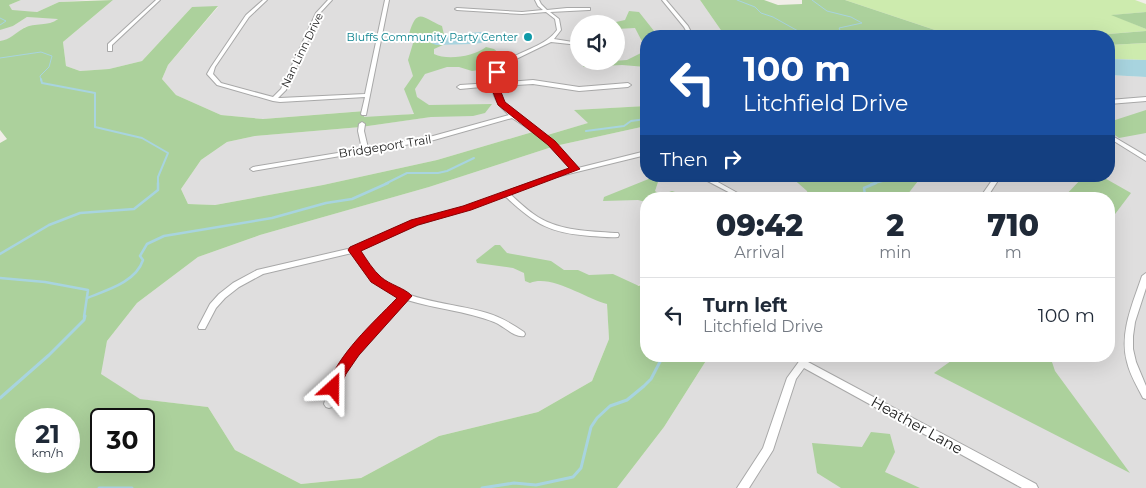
<!DOCTYPE html>
<html lang="en">
<head>
<meta charset="utf-8">
<style>
	:root { --surface:#fff; --page:#f2f2f3; --text:#1f2937; --muted:#747a83; --line:#e0e1e3 }
	body { margin:0; font-family:Montserrat,sans-serif; background:var(--page); color:var(--text); height:100vh; display:flex; flex-direction:column; font-size:19px; white-space:nowrap }
	* { box-sizing:border-box; margin:0 }
	p { font-size:16px; color:var(--muted) }
	.icon { flex:none; width:28px; height:28px; fill:none; stroke:currentColor; stroke-width:2; stroke-linecap:round; stroke-linejoin:round }
	.map { position:relative; flex:1; overflow:hidden }
	.side { position:absolute; left:640px; top:192px; width:475px; height:170px; display:flex; flex-direction:column; background:var(--surface); border-radius:20px; box-shadow:0 5px 20px #0002 }
	.side>* { flex:none }
	.hud { position:absolute; left:640px; top:30px; width:475px; height:152px; border-radius:20px; box-shadow:0 5px 20px #0002; background:#1a4fa0; color:#fff; overflow:hidden }
	.tools { position:absolute; left:570px; top:15px; display:grid; gap:10px }
	.tools a { display:grid; place-items:center; width:55px; height:55px; border-radius:50%; background:var(--surface); box-shadow:0 5px 20px #0002; font-size:25px }
	.speed { position:absolute; left:15px; top:408px; display:flex; gap:10px; font-size:25px; font-weight:700; text-align:center }
	.speed>* { display:grid; place-content:center; width:65px; height:65px; border-radius:50%; background:var(--surface); box-shadow:0 5px 20px #0002; line-height:1 }
	.speed small { font-size:12px; font-weight:400 }
	.speed .limit { border:2px solid #111; border-radius:8px; background:#fff; color:#111 }
	.pin { position:absolute; display:grid; place-items:center; width:42px; height:42px; color:#fff; margin:-21px; border-radius:10px; box-shadow:0 2px 8px #0006 }
	.me { position:absolute; width:55px; margin:-28px; rotate:24deg; stroke-linejoin:round; filter:drop-shadow(0 0 4px #0008) }
	.turn { display:flex; align-items:center; gap:18px; height:105px; padding:0 20px; font-size:22px }
	.turn .icon { width:65px; height:65px; stroke-width:2.5 }
	.turn b { display:block; font-size:35px; line-height:42px }
	.then { display:flex; align-items:center; height:48px; padding:0 20px; background:#0003; gap:10px; font-size:19px }
	.eta { display:flex; justify-content:space-evenly; align-items:center; height:85px; text-align:center }
	.eta b { font-size:30px; font-weight:800; line-height:35px }
	ul { padding:0; list-style:none }
	li { display:flex; align-items:center; gap:15px; height:75px; padding:0 20px; border-top:1px solid var(--line) }
	li div { flex:1 }
	li b { display:block; font-size:19px }
	li em { font-style:normal }
	.map>svg:first-child { display:block }
	.residential { fill:#dfdede; fill-rule:evenodd }
	.grass { fill:#cdebae }
	.forest { fill:#acd19c; fill-rule:evenodd }
	.water { fill:#a8d4df }
	.lines { fill:none; stroke-linecap:round; stroke-linejoin:round }
	.stream-far3 { stroke:#a8d4df; stroke-width:1 }
	.stream-far2 { stroke:#a8d4df; stroke-width:2 }
	.stream-far1 { stroke:#a8d4df; stroke-width:2.5 }
	.stream { stroke:#a8d4df; stroke-width:3 }
	.minor-casing { stroke:#a8a8a8; stroke-width:2 }
	.minor { fill:#fff; fill-rule:evenodd }
	.route { fill:#d20004; stroke:#880003 }
	.culture-dot { fill:#0f9aa8; stroke:#fff; stroke-width:2 }
	.labels { text-anchor:middle; dominant-baseline:central; stroke-width:4; stroke-linejoin:round; paint-order:stroke }
	.far-culture-label { font-size:11px; fill:#0d838f; stroke:#fff; text-anchor:end }
	.far-street-label { font-size:11px; fill:#212121; stroke:#fff }
	.street-label { font-size:12px; fill:#212121; stroke:#fff }
	.near-street-label { font-size:15px; fill:#212121; stroke:#fff }
</style>
</head>
<body>
<div class="map">
<svg width="1146" height="488" viewBox="0 0 1146 488">
	<rect width="100%" height="100%" fill="#f1eee8"/>
	<g class="residential">
		<path d="M21,0H87L59,2L37,12L12,11L9,5Z"/>
		<path d="M113,0H700L725,36H646V106L575,110L589,123L543,136L536,131L437,160L323,185L215,205L188,204L181,189L201,160L227,142L255,136L361,127L430,117L427,112L395,116L364,118V111L263,119L221,115L176,95L162,79L168,65L218,7H192L142,61L109,69L80,71L66,66L63,42ZM579,24H616V61H579Z"/>
		<path d="M27,17L59,18L52,24L25,27L6,41H0V30L5,27L13,26Z"/>
		<path d="M1109,75L1146,77V488H617L664,427L709,356H1109V199H904L922,176H1109Z"/>
		<path d="M646,126V176H790L808,191L809,199H646V281L607,301L609,339L592,381L538,412L439,436L361,478L301,484L235,450L208,407L139,399L100,374L107,341L137,303L198,257L260,235L429,187L555,146Z"/>
	</g>
	<g class="grass">
		<path d="M845,0H1135L1146,4V12L1113,15L1146,29V31L1083,36H988L944,33Z"/>
		<path d="M1146,43V60L1109,59V45Z"/>
	</g>
	<g class="forest">
		<path d="M0,0H21L9,5L12,10L37,12L59,2L113,0L63,42L66,66L80,71L109,69L142,61L192,7L218,6L168,65L162,79L176,95L221,115L263,119L365,111L364,117L414,114L404,89L413,76L408,60L414,40L409,34C417,6 423,18 442,26L444,35L436,36V45H443L434,49V54C448,61 474,56 486,47L494,49L500,54L487,62L493,64L492,68L472,71L459,67H447L425,74L415,89L417,97L429,105L492,104L485,113L473,116L431,117L361,127L255,136L227,142L201,160L181,189L188,204L215,205L323,185L437,160L536,131L544,136L588,123L574,110L646,106V126L555,146L429,187L260,235L198,257L137,303L107,341L101,374L140,399L208,407L235,450L301,484L361,478L439,436L538,412L592,381L609,339L607,304C586,299 552,274 530,283L525,281L524,273L513,268L477,263L476,260L495,245H500L507,253L551,261L564,270H578L589,275L613,274L639,286L646,281V356H709L664,427L617,488H0V143L7,139L0,130V41C10,40 15,33 24,28C35,22 48,27 58,19L27,17L13,26L0,30ZM26,419H69V461H26ZM101,419H144V461H101Z"/>
		<path d="M700,0H764L778,5L802,4V0H845L944,33L988,36H725Z"/>
		<path d="M629,11L639,12L658,36H646V67L622,65L583,67L586,63L627,60L643,52L645,47L635,28L616,29V24H607L625,20Z"/>
		<path d="M1146,12V29L1111,15Z"/>
		<path d="M1146,31V43L1109,45V36H1083Z"/>
		<path d="M1146,110V133L1119,138L1109,131V122Z"/>
		<path d="M656,176L658,182L655,191L661,195L672,191L675,192L676,199H646V202L638,200L603,201L604,197Z"/>
		<path d="M790,176H922L904,199H809L807,191Z"/>
		<path d="M1084,176H1101L1131,193L1109,222V199H1062Z"/>
		<path d="M958,356H1050L1055,371L1130,473L934,373Z"/>
		<path d="M871,432L890,434L895,452L885,472L920,488H841L817,473L812,443L862,447Z"/>
	</g>
	<g class="water">
		<path d="M481,32L486,33V39L481,43L471,44L436,45L431,43V39L436,36Z"/>
		<path d="M1109,59L1146,60V77L1109,75Z"/>
	</g>
	<g class="lines">
		<g class="stream-far3">
			<path d="M737,0L755,7L761,13L773,17L807,36"/>
			<path d="M812,0L827,11L851,17L862,23L839,28L843,36"/>
			<path d="M0,18L6,21L0,25"/>
			<path d="M0,58L41,52L52,56L49,67L40,76L41,81"/>
		</g>
		<g class="stream-far2">
			<path d="M41,79L42,83L95,93V127L142,138L168,153L158,177V184"/>
			<path d="M586,131L624,126L631,121L646,119"/>
			<path d="M385,184L407,173H438L447,171L474,158"/>
			<path d="M871,184L902,176"/>
		</g>
		<g class="stream-far1">
			<path d="M863,199L865,195L864,188L876,183"/>
			<path d="M0,254L49,225L80,213L134,209L158,190V183"/>
			<path d="M0,278L45,282L88,290L84,317"/>
			<path d="M87,298C107,290 136,282 143,260L140,256L147,244L164,236L272,218L326,203L352,199L388,183"/>
		</g>
		<g class="stream">
			<path d="M0,398L49,355L84,320L85,316"/>
			<path d="M99,488H132"/>
			<path d="M482,488L514,483L536,485L573,477L581,468L591,427L597,418L610,406L627,400L644,386L651,379L663,356"/>
		</g>
		<g class="minor-casing">
			<g id="minor">
				<path d="M156,0H160L112,45V51H108V44Z"/>
				<path d="M263,0H267L249,17L215,67L213,74L221,83L273,97L281,89L316,13L328,0H332L320,13L286,90L278,98H280L365,94L385,0H389L366,115H362L361,114L365,97L280,102L273,101L217,85L207,74L211,67L246,15Z"/>
				<path d="M535,0H539L541,4L547,10L567,8H590V10H589L550,12L559,19L561,30L554,39L579,43V45L551,42L512,61L502,70L497,83L533,80L579,87L628,83L631,85L628,87L579,91L533,84L497,86C498,98 505,110 517,114L518,116L552,140L578,168L646,151V155L552,178L510,194C519,202 528,211 538,217C561,231 589,231 615,233H618L619,235L618,237C609,238 599,236 590,236C549,233 535,224 505,196L469,209L417,225L358,251C364,260 370,271 379,278C409,303 451,302 487,313C501,317 512,324 524,332L525,334L524,336C514,338 503,325 494,322C466,311 436,309 407,300L347,368L340,382L332,407L329,408L326,407L324,404L330,382L340,364L400,297C375,286 366,276 352,253L263,274L239,287L225,298L216,308L205,329H199L198,327L210,304L219,294L233,283L257,270L352,248L411,221L465,207L548,176L572,170L544,139L512,118L434,140L253,171L250,169L253,167L362,149L358,131L359,124L362,122L365,124L364,131L368,148L433,136L509,115C500,107 493,99 492,86L460,89L457,87L460,85L492,83C499,50 540,54 557,30L555,19L546,12L522,14L457,10L455,9L457,8L522,12L543,10L538,6Z"/>
				<path d="M662,0H666L688,26L693,36H689L684,27Z"/>
				<path d="M1146,97V101L1109,104V100Z"/>
				<path d="M1109,134L1146,156V161L1109,138Z"/>
				<path d="M698,176H707L743,196L740,198L738,197Z"/>
				<path d="M995,176H1001L986,199H979Z"/>
				<path d="M1146,273V288L1135,322L1133,336V349L1136,362L1146,386V399L1143,398C1137,386 1130,375 1127,362C1119,333 1133,303 1142,276Z"/>
				<path d="M803,356H812L808,362L1036,484L1038,488H1022L804,368L796,379L773,450L749,488H737L763,448L787,378Z"/>
			</g>
		</g>
		<use href="#minor" class="minor"/>
	</g>
	<path class="route" d="M494,70L501,72L499,78V87L505,102L555,141L580,169L471,210L418,225L361,251C367,260 373,270 381,277C390,285 405,288 412,296L359,355L346,374L338,392L333,394L328,392L326,388C340,352 370,326 397,298L371,282L348,250L350,247L411,220L463,206L569,168L548,145L498,105L491,87V78Z"/>
	<circle class="culture-dot" cx="528" cy="37" r="5"/>
	<g class="labels">
		<g class="far-culture-label">
			<text x="518" y="37">Bluffs Community Party Center</text>
		</g>
		<g class="far-street-label">
			<text transform="translate(302 50) rotate(-64)">Nan Linn Drive</text>
		</g>
		<g class="street-label">
			<text transform="translate(385 146) rotate(-9)">Bridgeport Trail</text>
		</g>
		<g class="near-street-label">
			<text transform="translate(917 425) rotate(29)">Heather Lane</text>
		</g>
	</g>
</svg>
<div class="tools">
<a><svg class="icon" aria-label="sound" viewBox="0 0 24 24"><path d="M4 9h4l5-4v14l-5-4H4zM17 9q2 3 0 6"/></svg></a>
</div>
<div class="speed"><div>21<small>km/h</small></div><div class="limit">30</div></div>
<div class="pin" style="left:497px;top:72px;background:#d93025"><svg class="icon" aria-label="arrive" viewBox="0 0 24 24"><path d="M6 21V4h12l-3 4 3 4H6"/></svg></div>
<svg class="me" style="left:333px;top:388px" viewBox="-20 -20 40 40"><path d="M0-17L14 15 0 8-14 15z" fill="#d20004" stroke="#fff" stroke-width="4"/></svg>
<div class="hud">
<div class="turn"><svg class="icon" aria-label="left" viewBox="0 0 24 24"><path d="M17 20v-9H6M10 6l-5 5 5 5"/></svg><div><b>100 m</b>Litchfield Drive</div></div>
<div class="then">Then<svg class="icon" aria-label="right" viewBox="0 0 24 24"><path d="M7 20v-9h11M14 6l5 5-5 5"/></svg></div>
</div>
<section class="side">
<div class="eta">
<div><b>09:42</b><p>Arrival</p></div>
<div><b>2</b><p>min</p></div>
<div><b>710</b><p>m</p></div>
</div>
<ul>
<li><svg class="icon" aria-label="left" viewBox="0 0 24 24"><path d="M17 20v-9H6M10 6l-5 5 5 5"/></svg><div><b>Turn left</b><p>Litchfield Drive</p></div><em>100 m</em></li>
</ul>
</section>
</div>
</body>
</html>
